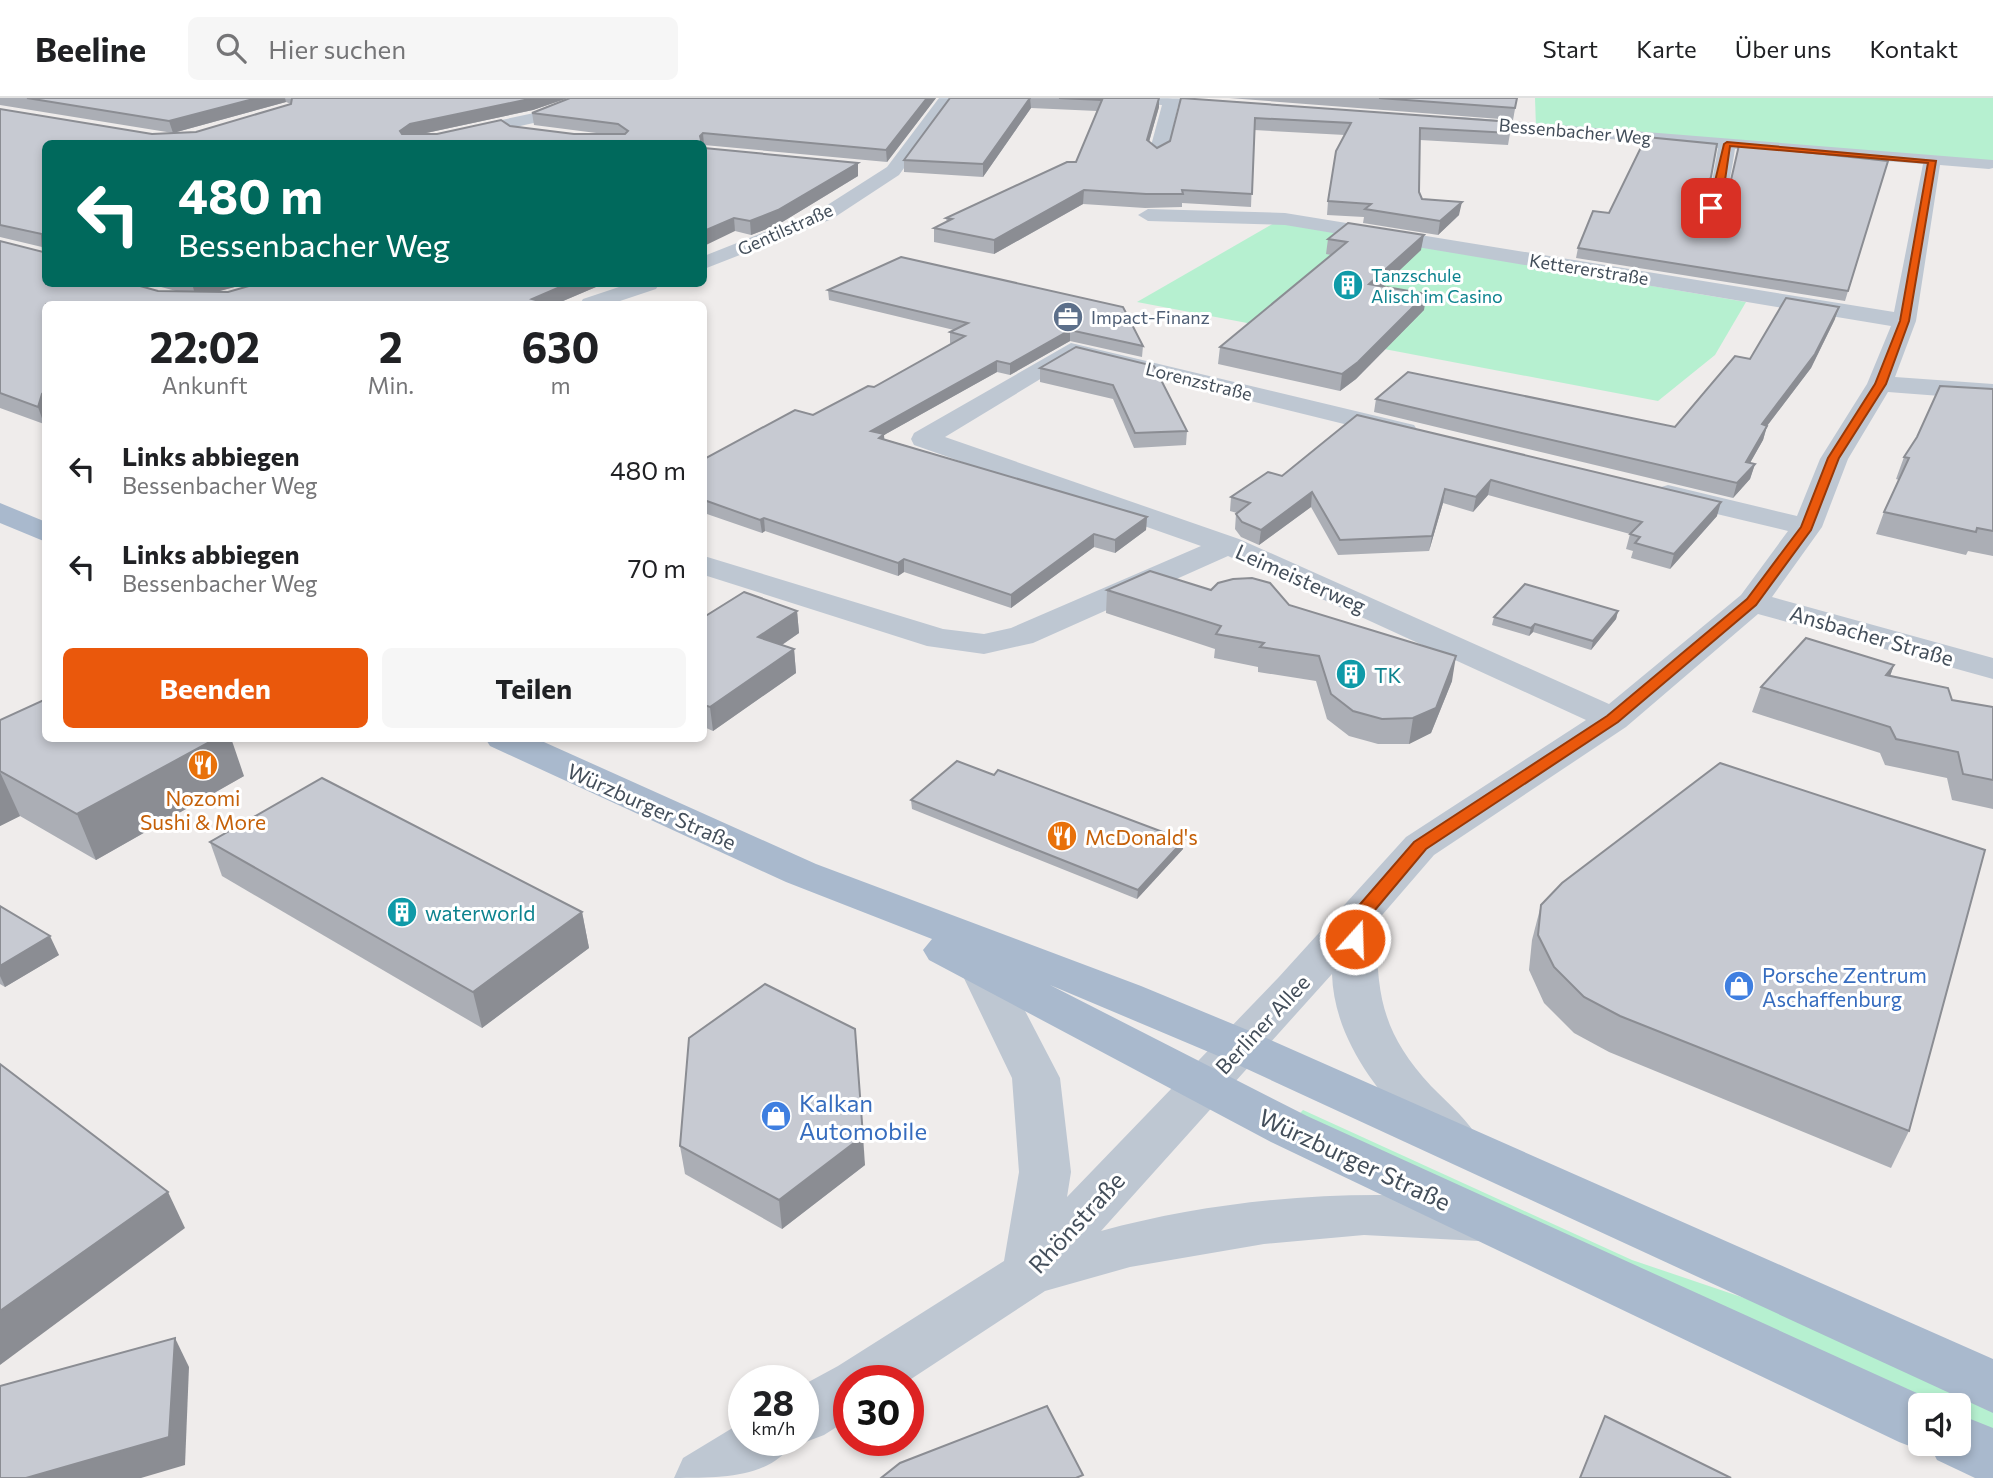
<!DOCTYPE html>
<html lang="de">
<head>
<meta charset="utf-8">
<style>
	:root { --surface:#fff; --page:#f6f6f6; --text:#202124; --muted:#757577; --line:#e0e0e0; --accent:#ea580c }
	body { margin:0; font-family:Commissioner,sans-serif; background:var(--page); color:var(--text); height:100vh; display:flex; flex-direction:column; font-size:26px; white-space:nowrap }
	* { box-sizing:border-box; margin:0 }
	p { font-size:23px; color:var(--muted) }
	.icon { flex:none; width:38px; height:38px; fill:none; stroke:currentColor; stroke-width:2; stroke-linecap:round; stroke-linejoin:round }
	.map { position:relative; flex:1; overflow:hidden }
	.details { position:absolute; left:42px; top:203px; width:665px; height:441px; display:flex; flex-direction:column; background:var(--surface); border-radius:10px; box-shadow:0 4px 10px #0003 }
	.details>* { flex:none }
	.banner { position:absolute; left:42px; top:42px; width:665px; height:147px; border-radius:10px; box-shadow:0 4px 10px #0003; background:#00695c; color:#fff; overflow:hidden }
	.tools { position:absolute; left:1908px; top:1295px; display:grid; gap:14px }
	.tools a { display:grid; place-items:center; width:63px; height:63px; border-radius:10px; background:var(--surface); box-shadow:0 4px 10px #0003; font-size:35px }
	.speed { position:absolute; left:728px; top:1267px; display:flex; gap:14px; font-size:35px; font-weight:700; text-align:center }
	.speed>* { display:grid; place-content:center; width:91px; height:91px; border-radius:50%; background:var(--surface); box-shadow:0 4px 10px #0003; line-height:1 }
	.speed small { font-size:18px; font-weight:400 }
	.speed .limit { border:10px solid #d22; background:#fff; color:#111 }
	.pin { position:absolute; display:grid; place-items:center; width:60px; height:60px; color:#fff; margin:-30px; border-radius:14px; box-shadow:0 4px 10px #0006 }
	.me { position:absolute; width:77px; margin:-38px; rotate:20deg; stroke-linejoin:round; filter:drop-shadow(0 0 5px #0008) }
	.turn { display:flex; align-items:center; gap:24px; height:147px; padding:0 21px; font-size:32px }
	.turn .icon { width:91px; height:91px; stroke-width:2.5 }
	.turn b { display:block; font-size:49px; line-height:60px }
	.eta { display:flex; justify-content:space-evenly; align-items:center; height:119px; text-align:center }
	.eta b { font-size:42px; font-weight:700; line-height:49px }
	.action { display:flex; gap:14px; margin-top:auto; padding:14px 21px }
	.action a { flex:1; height:80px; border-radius:10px; background:var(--accent); color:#fff; font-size:28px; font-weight:700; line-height:80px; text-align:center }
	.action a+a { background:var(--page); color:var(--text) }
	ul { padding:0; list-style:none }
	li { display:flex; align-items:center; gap:21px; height:98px; padding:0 21px }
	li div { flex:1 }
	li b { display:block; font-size:26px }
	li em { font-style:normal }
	header { display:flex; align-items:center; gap:42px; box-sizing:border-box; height:98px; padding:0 35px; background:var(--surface); border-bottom:2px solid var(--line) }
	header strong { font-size:33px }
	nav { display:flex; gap:38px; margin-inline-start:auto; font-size:24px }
	.search { width:490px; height:63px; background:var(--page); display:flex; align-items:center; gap:18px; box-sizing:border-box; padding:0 24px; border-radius:10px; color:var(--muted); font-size:26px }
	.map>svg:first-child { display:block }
	.green { fill:#b6f0d0 }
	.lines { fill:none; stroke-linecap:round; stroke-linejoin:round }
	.minor { fill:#bec7d2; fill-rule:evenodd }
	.major { fill:#a9b9cd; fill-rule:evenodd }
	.wall { fill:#abaeb5; fill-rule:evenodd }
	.shaded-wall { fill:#8b8d93 }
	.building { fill:#c7cad2; stroke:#8b8d93; stroke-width:2 }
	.route { fill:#ea580c; stroke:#983908; stroke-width:2 }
	.labels { text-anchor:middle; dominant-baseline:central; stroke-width:6; stroke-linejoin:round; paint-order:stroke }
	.far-street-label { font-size:18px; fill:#434e5a; stroke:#fff }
	.far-culture-label { font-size:18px; fill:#0d838f; stroke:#fff; text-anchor:start }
	.far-service-label { font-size:18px; fill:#4e5e75; stroke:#fff; text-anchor:start }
	.street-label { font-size:21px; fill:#434e5a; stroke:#fff }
	.culture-label { font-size:21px; fill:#0d838f; stroke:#fff; text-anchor:start }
	.food-label { font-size:21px; fill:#c56008; stroke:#fff }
	.shop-label { font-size:21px; fill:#366cbe; stroke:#fff; text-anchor:start }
	.near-shop-label { font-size:24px; fill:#366cbe; stroke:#fff; text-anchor:start }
	.near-street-label { font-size:24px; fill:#434e5a; stroke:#fff }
</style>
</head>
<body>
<header>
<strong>Beeline</strong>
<div class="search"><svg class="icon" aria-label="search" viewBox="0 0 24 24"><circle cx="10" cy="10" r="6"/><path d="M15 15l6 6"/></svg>Hier suchen</div>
<nav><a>Start</a><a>Karte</a><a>Über uns</a><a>Kontakt</a></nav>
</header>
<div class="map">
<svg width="1993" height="1380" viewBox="0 0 1993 1380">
	<rect width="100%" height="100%" fill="#efeceb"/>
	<g class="green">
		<path d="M1535,0H1993V65L1536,29Z"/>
		<path d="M1276,124L1746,204L1715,257L1658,303L1137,204Z"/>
		<path d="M1303,1012L1632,1162L1768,1208L1993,1313V1342L1958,1326V1307H1920L1294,1021Z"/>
	</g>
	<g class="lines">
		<g class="minor">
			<path d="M575,0H598L538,24L439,46H405L413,41L534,15Z"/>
			<path d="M939,0H955L899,77L832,121L704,171V158L818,113L887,69Z"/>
			<path d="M1125,0C1147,0 1228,0 1241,7L1233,12L1178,8L1167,55L1158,60L1149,55L1162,7L1133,5Z"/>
			<path d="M1460,19L1993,62V70L1989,71L1940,67L1916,223L1895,279L1993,286V302L1888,294L1848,361L1822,429L1772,499L1993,560V581L1758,516L1626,629L1434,757L1377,823C1376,895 1381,934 1431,988C1449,1006 1469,1023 1481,1045L1474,1059C1461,1063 1450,1066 1438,1058C1428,1052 1420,1039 1412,1030C1372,987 1334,937 1332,876L1101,1133C1203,1105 1319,1093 1424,1098C1449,1099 1474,1099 1498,1107L1505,1122L1498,1137L1479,1143L1364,1137L1264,1146L1130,1169L1045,1193L908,1283H849V1321L824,1337L803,1345L796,1342H803V1287L838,1268L1004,1163L1019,1074L1012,980L960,872L966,861L982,857L998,861L1060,980L1071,1074L1067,1099L1278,880L1406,739L1586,622L1228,458L1033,545L984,556L927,548L704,477V458L943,531L984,536L1011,530L1201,448L914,347L911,341L914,335L1071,245L1414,327L1418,333L1414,339L1405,341L1075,260L945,339L1239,441L1609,606L1741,497L1788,433L1658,402L1654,396L1658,390L1668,387L1797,418L1820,361L1867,286L1891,228L1285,127L1148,123L1138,117L1148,111L1285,115L1894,214L1923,66L1735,51C1732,71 1723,132 1702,137L1692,131L1711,89L1718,50L1454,28L1452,24Z"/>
			<path d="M628,186H659L656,191L611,206H580L583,201Z"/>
			<path d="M744,1323V1342H795C772,1380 723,1380 674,1380L683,1360Z"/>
		</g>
		<g class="major">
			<path d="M0,405L46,424V444L0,425Z"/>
			<path d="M485,640H535L816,766L1141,888L1257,936L1993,1261V1315L1223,960L1050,887L1307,1018L1941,1306L1920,1307V1346H1958V1316L1993,1330V1380H1975L1937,1362L1930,1348L1920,1352L1899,1344L1271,1044L929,862L923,852L932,841L786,784L490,648Z"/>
		</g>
	</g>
	<g class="wall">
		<path d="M0,0H568L533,12L422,36H437L510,28L574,36H604L534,27L532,15L570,0H936L887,64L704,47L46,46V186L158,193H176L150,186H246L219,193L228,194L256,186H603L556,206H46V323L44,326L0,310V143L43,154L42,149L0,139V11L152,36L173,35L0,7ZM286,4L291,6L196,34L173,35Z"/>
		<path d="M950,0H1159V9L1149,44L1157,50L1170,43L1181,0L1512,24L1508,47L1420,42L1419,94L1422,101L1459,117L1438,137L1363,125L1364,119L1327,117L1328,103L1345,37L1254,32L1251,109L1182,105V109L1145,110L1083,106L994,156L934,144V130L947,124L946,120L1076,64L1097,13L1031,10L983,79L904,74V62Z"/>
		<path d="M1229,0H1517L1513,22Z"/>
		<path d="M704,50L858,78L779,126L751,137L735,133Z"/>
		<path d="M1888,63L1845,203L1576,160L1578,150L1609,115L1711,79L1708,88L1693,121L1703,129Z"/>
		<path d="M1328,141L1421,152L1382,189L1426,196L1424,212L1356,281L1340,293L1218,266L1220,249L1331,157L1326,156Z"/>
		<path d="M901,159L1143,248L1142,259L1070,243L1010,277L997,274L884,337V341L1147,419L1146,432L1115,455L1094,449L1011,510L904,474L898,478L765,433L762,435L704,415V361L813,317L874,289L952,246L950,245V234L954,232L829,202L828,192Z"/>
		<path d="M1835,221L1811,270L1767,328L1763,342L1750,365L1755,366L1750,381L1733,400L1374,314L1376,301L1675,329L1750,261Z"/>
		<path d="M1076,249L1187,333L1186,347L1134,350L1113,301L1040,284V270Z"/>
		<path d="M1993,291V458L1968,453L1966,457L1876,436L1884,414L1899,382L1896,381L1904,359Z"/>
		<path d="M1357,317L1717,418L1670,471L1631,460L1633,453L1626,451L1630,436L1488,397L1473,414L1443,405L1429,453L1338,457L1311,409L1259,447L1241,439L1235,431L1236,416L1237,415L1230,413L1231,399L1282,378Z"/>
		<path d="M1107,492H1211L1289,507L1452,583L1431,635L1409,646H1378L1349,638L1327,621L1316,583L1258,574V569L1214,560L1215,551L1106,515Z"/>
		<path d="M797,513L799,535L782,547L794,551L796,575L713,633L704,629V519Z"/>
		<path d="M1618,513L1616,521L1591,552L1533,534L1529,538L1492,527L1494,519Z"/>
		<path d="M1894,567L1890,578L1952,602L1993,609V711L1952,702L1947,680L1885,667L1880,655L1752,614L1761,589Z"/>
		<path d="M0,622L244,678L96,762L20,718L0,728Z"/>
		<path d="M911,702L1183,751L1137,801L912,711Z"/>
		<path d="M210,744L582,814L589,850L482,930L222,778Z"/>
		<path d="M1541,807L1909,1033L1891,1070L1609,954L1574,935L1544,905L1529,872L1532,842Z"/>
		<path d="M0,808L59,857L5,889L0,886Z"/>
		<path d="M680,1048L865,1067L782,1131L685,1076Z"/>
	</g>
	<g class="shaded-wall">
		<path d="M257,0H285L286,4L173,35L169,23Z"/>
		<path d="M534,0H568L533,12L412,38L402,46L400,33L410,26Z"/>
		<path d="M927,0H936L887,64L886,52Z"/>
		<path d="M1030,0L1031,10L983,79V66Z"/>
		<path d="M1159,0V9L1146,54L1147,42Z"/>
		<path d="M703,35L704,47V48V46H701L700,38Z"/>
		<path d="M858,65V78L779,126L751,137L750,123Z"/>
		<path d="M1711,79L1708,88L1690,130L1692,120Z"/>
		<path d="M1084,92L1083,106L994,156V142Z"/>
		<path d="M1462,104L1459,117L1438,137L1440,123Z"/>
		<path d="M734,120L735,133L704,148V133Z"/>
		<path d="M1424,137L1421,152L1367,203L1369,186Z"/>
		<path d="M195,186H246L201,198L197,204L193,189Z"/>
		<path d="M567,186H603L556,206H533L532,201Z"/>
		<path d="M1426,196L1424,212L1356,281L1340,293L1342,276Z"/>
		<path d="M1839,209L1835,221L1811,270L1757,341L1762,326Z"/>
		<path d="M1070,232V243L1010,277V266Z"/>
		<path d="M997,263V274L884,337L885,349L871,333Z"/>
		<path d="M42,296L46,305L44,326L38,309Z"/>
		<path d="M1767,328L1763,342L1742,379L1746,364Z"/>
		<path d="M1755,366L1750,381L1733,400L1737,385Z"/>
		<path d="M1491,382L1488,397L1473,414L1476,399Z"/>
		<path d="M1445,391L1443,405L1429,453L1432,438Z"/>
		<path d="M1312,394L1311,409L1259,447L1261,432Z"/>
		<path d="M1721,404L1717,418L1670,471L1674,456Z"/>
		<path d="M1147,419L1146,432L1115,455V442Z"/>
		<path d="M764,420L765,433L762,435L760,422Z"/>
		<path d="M1094,436V449L1011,510V497Z"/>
		<path d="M904,461V474L898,478V465Z"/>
		<path d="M797,513L799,535L760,562L758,539Z"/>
		<path d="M1618,513L1616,521L1591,552L1593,543Z"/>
		<path d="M1535,526L1533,534L1529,538L1531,530Z"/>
		<path d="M794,551L796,575L713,633L710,609Z"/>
		<path d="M1456,558L1452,583L1431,635L1409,646L1413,620Z"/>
		<path d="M1894,567L1885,592L1886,577Z"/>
		<path d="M217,640H231L244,678L96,762L77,716Z"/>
		<path d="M0,674L20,718L0,728Z"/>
		<path d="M1184,742L1183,751L1137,801L1138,792Z"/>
		<path d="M582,814L589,850L482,930L473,894Z"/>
		<path d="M50,838L59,857L5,889L0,878V868Z"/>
		<path d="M863,1038L865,1067L782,1131L779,1102Z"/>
		<path d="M168,1094L185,1130L0,1267V1213Z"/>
		<path d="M175,1240L189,1269L185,1367L141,1380H26Z"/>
	</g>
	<g class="building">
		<path d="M27,0H257L169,23Z"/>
		<path d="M292,0H534L410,26L400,33L402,36H437L501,22L510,28L574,36H625L628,33L618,26L532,15L570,0H927L886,52L703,35L700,38L702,46H46V186H133L158,193L228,194L256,186H567L532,201L550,206H46V297L42,296L38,309L0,295V143L43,154L42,136L0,127V11L152,36L196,34L291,6Z"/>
		<path d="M950,0H1030L983,66L904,62Z"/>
		<path d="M1059,0H1159L1147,42L1157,50L1170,43L1181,0L1512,24L1510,35L1420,30L1419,94L1422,101L1462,104L1440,123L1365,111L1371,106L1328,103L1336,53L1351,25L1255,20L1252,96L1182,92L1183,96H1146L1084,92L994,142L934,130L952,121L946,120L1067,64H1076L1102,2Z"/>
		<path d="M1379,0H1517L1515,10Z"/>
		<path d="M1646,39L1717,46L1711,79L1692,120L1703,129L1714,124L1726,104L1739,47L1888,63L1848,193L1578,150L1593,113L1609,115Z"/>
		<path d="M704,50L858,65L778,112L750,123L734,120L704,133Z"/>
		<path d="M1348,125L1424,137L1369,186L1426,196L1358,264L1342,276L1220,249L1347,144L1328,141Z"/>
		<path d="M901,159L1123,209L1143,248L1070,232L1010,266L997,263L871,333L884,336L879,340L1147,419L1115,442L1094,436L1011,497L904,461L898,465L764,420L760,422L704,402V361L795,312L813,317L868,288L874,289L965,238L950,234L968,225L828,192Z"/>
		<path d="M1786,200L1839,209L1815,256L1762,326L1767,328L1746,364L1755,366L1737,385L1376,301L1408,274L1675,329L1735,258L1750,261Z"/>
		<path d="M1076,249L1154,268L1187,333L1135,335L1113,287L1040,270Z"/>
		<path d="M1940,288L1993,291V433L1977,430L1976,434L1884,414L1909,360L1904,359L1917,339Z"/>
		<path d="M1357,317L1721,404L1674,456L1635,445L1640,439L1630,436L1642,424L1491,382L1476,399L1445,391L1432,438L1340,442L1312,394L1261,432L1242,424L1236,416L1250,405L1231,399L1268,374L1282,378Z"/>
		<path d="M1150,473L1211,492L1218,485L1233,481L1252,480L1270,485L1289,507L1456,558L1436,610L1413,620L1382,621L1353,613L1331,596L1319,558L1260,549L1264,545L1216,536L1221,528L1107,492Z"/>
		<path d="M1525,486L1618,513L1593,543L1535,526L1531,530L1494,519Z"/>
		<path d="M744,494L797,513L758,539L794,551L710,609L704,607V519Z"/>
		<path d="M1806,540L1894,567L1886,577L1948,590L1952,602L1993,609V682L1963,676L1958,654L1896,641L1890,629L1761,589Z"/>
		<path d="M46,601V640H217L77,716L0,673V622Z"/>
		<path d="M957,663L994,677L998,672L1184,742L1138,792L911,702Z"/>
		<path d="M1720,665L1985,752L1909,1033L1620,918L1584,899L1554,869L1538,837L1541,807L1562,785Z"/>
		<path d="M322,680L582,814L473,894L210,744Z"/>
		<path d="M0,808L50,838L0,868Z"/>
		<path d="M765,886L855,931L863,1038L779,1102L680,1048L689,940Z"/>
		<path d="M0,966L168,1094L0,1213Z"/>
		<path d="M175,1240L169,1339L26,1380H0V1288Z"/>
		<path d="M1047,1308L1083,1377L1076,1380H881L900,1365Z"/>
		<path d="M1605,1318L1731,1380H1580Z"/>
	</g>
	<path class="route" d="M1727,44L1936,63L1909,223L1886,286L1839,360L1811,432L1756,507L1618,624L1426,751L1364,825L1362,845H1349L1346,841L1349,819L1414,744L1607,618L1747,501L1801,429L1828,360L1875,286L1900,223L1928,65L1730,48L1724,89L1714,112H1708L1724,46Z"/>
	<defs>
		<g id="building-disc" transform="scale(1.575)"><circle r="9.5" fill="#0f9aa8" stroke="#fff"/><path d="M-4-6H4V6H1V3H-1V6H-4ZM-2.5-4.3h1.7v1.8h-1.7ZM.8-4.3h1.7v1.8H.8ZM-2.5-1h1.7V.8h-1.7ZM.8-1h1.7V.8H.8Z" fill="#fff"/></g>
		<g id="office-disc" transform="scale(1.575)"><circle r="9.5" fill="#5c6f8a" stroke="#fff"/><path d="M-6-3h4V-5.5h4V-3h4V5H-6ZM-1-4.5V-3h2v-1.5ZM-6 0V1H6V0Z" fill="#fff"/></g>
		<g id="restaurant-disc" transform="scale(1.575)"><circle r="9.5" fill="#e8710a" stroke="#fff"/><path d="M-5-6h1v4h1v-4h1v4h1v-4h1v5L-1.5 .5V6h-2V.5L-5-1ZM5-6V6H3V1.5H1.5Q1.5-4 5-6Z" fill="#fff"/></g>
		<g id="shop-disc" transform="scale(1.575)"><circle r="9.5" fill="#3f7fe0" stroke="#fff"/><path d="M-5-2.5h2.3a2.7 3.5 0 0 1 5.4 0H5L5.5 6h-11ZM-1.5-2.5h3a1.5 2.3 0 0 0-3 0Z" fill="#fff"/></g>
	</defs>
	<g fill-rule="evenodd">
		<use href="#building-disc" x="1348" y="187"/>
		<use href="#office-disc" x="1068" y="219"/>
		<use href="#building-disc" x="1351" y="576"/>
		<use href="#restaurant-disc" x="203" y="667"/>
		<use href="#restaurant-disc" x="1062" y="738"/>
		<use href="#building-disc" x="402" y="814"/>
		<use href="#shop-disc" x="1739" y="888"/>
		<use href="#shop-disc" x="776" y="1018"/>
	</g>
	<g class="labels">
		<g class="far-street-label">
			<text transform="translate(1575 33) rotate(5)">Bessenbacher Weg</text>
			<text transform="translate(785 131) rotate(-24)">Gentilstraße</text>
			<text transform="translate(1589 171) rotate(9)">Kettererstraße</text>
			<text transform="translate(1199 283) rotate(14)">Lorenzstraße</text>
		</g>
		<g class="far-culture-label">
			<text x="1371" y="177">Tanzschule<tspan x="1371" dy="21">Alisch im Casino</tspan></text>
		</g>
		<g class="far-service-label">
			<text x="1091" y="219">Impact-Finanz</text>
		</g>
		<g class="street-label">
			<text transform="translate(1301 480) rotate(24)">Leimeisterweg</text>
			<text transform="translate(1872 537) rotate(16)">Ansbacher Straße</text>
			<text transform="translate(652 708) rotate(24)">Würzburger Straße</text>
			<text transform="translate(1262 926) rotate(-47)">Berliner Allee</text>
		</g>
		<g class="culture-label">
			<text x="1374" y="576">TK</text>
			<text x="425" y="814">waterworld</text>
		</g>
		<g class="food-label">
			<text x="203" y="699">Nozomi<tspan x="203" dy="24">Sushi &amp; More</tspan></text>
			<text x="1085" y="738" text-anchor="start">McDonald's</text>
		</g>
		<g class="shop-label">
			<text x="1762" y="876">Porsche Zentrum<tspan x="1762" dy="24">Aschaffenburg</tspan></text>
		</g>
		<g class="near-shop-label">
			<text x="799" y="1004">Kalkan<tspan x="799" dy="28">Automobile</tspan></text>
		</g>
		<g class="near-street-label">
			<text transform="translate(1355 1061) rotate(25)">Würzburger Straße</text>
			<text transform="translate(1076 1124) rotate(-47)">Rhönstraße</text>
		</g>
	</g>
</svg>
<div class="tools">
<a><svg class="icon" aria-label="sound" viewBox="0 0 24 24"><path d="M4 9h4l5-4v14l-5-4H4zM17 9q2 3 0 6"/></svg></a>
</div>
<div class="speed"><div>28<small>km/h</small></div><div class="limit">30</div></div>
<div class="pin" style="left:1711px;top:110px;background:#d93025"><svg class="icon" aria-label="arrive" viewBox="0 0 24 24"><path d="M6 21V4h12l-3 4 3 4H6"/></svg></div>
<svg class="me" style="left:1355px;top:841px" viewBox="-20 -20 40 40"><circle r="17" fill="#ea580c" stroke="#fff" stroke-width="3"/><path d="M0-11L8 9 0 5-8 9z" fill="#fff"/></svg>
<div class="banner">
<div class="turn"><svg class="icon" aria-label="left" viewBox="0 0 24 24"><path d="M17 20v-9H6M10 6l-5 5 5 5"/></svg><div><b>480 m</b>Bessenbacher Weg</div></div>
</div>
<section class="details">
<div class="eta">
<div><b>22:02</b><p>Ankunft</p></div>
<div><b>2</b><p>Min.</p></div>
<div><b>630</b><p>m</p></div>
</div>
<ul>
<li><svg class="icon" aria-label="left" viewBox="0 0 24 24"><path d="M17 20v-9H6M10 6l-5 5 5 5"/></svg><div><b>Links abbiegen</b><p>Bessenbacher Weg</p></div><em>480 m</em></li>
<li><svg class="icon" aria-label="left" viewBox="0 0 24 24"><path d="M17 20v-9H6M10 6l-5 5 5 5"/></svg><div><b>Links abbiegen</b><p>Bessenbacher Weg</p></div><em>70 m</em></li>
</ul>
<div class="action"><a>Beenden</a><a>Teilen</a></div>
</section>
</div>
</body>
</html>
